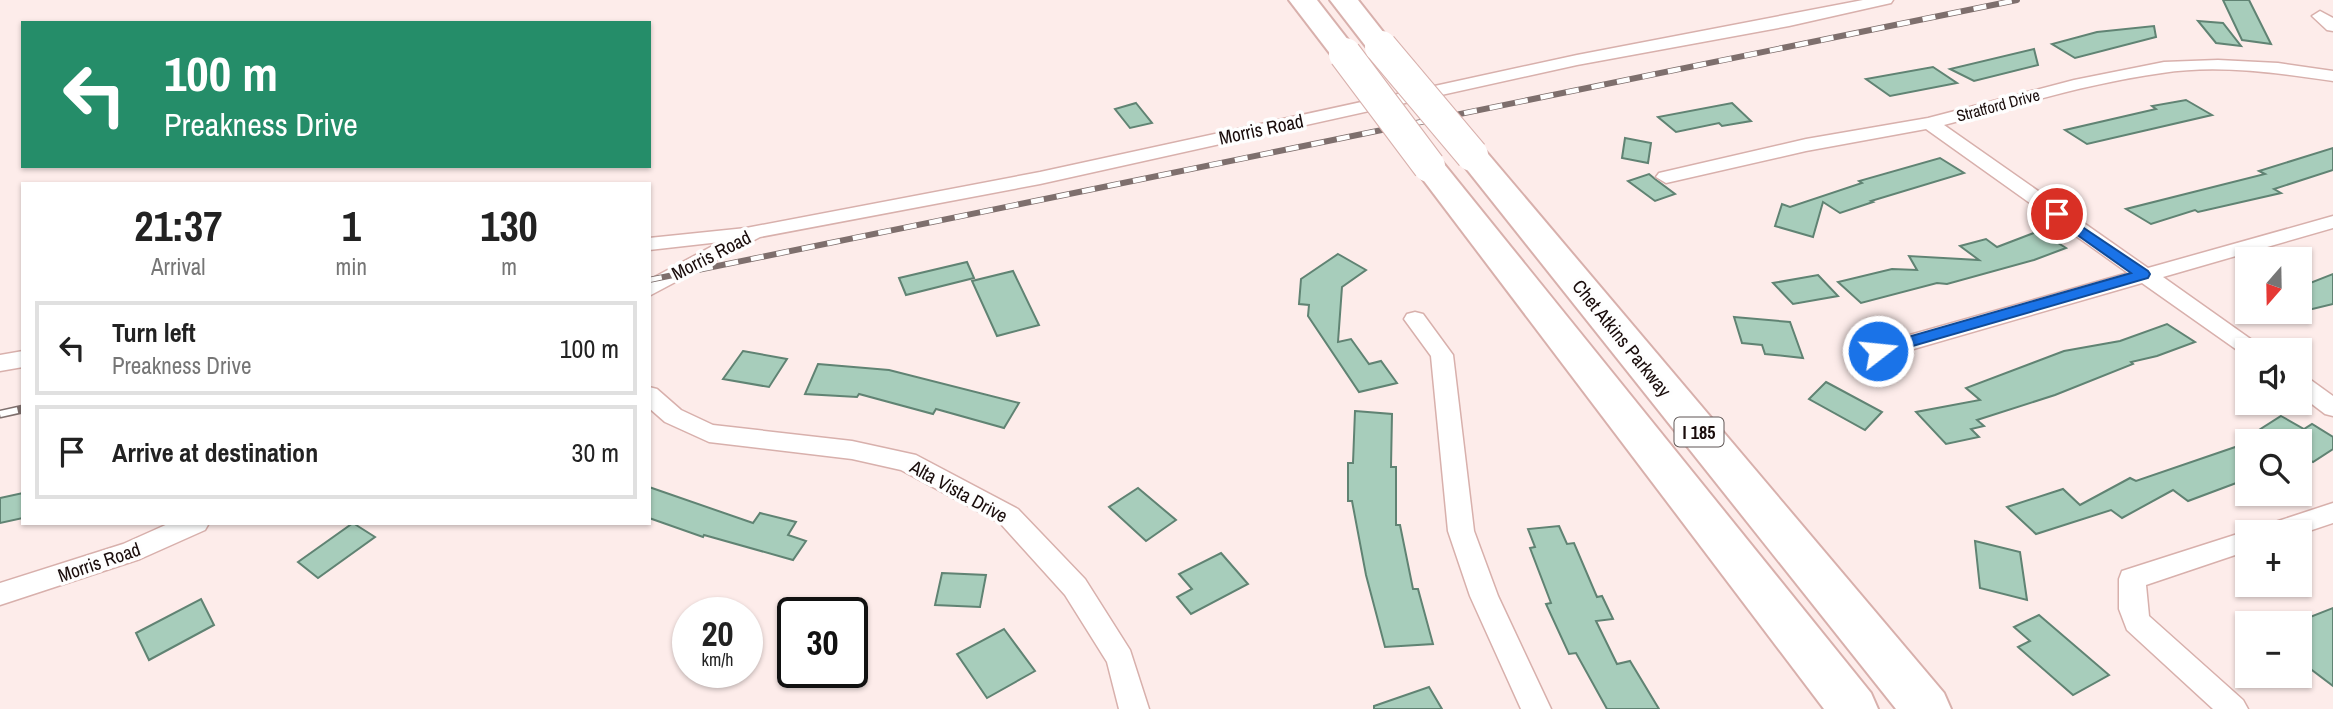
<!DOCTYPE html>
<html lang="en">
<head>
<meta charset="utf-8">
<style>
	:root { --surface:#fff; --page:#f2f2f2; --text:#222; --muted:#767676; --line:#e0e0e0 }
	body { margin:0; font-family:"Archivo Narrow",sans-serif; background:var(--page); color:var(--text); height:100vh; display:flex; flex-direction:column; font-size:26px; white-space:nowrap }
	* { box-sizing:border-box; margin:0 }
	p { font-size:23px; color:var(--muted) }
	.icon { flex:none; width:38px; height:38px; fill:none; stroke:currentColor; stroke-width:2; stroke-linecap:round; stroke-linejoin:round }
	.map { position:relative; flex:1; overflow:hidden }
	.details { position:absolute; left:21px; top:182px; width:630px; height:343px; display:flex; flex-direction:column; background:var(--surface); border-radius:0px; box-shadow:0 2px 5px #0004 }
	.details>* { flex:none }
	.top-card { position:absolute; left:21px; top:21px; width:630px; height:147px; border-radius:0px; box-shadow:0 2px 5px #0004; background:#258d69; color:#fff; overflow:hidden }
	.needle { width:46px; rotate:200deg }
	.buttons { position:absolute; left:2235px; top:247px; display:grid; gap:14px }
	.buttons a { display:grid; place-items:center; width:77px; height:77px; border-radius:0px; background:var(--surface); box-shadow:0 2px 5px #0004; font-size:35px }
	.speed { position:absolute; left:672px; top:597px; display:flex; gap:14px; font-size:35px; font-weight:700; text-align:center }
	.speed>* { display:grid; place-content:center; width:91px; height:91px; border-radius:50%; background:var(--surface); box-shadow:0 2px 5px #0004; line-height:1 }
	.speed small { font-size:18px; font-weight:400 }
	.speed .limit { border:4px solid #111; border-radius:10px; background:#fff; color:#111 }
	.pin { position:absolute; display:grid; place-items:center; width:60px; height:60px; color:#fff; margin:-30px; border:4px solid #fff; border-radius:50%; box-shadow:0 2px 7px #0007 }
	.me { position:absolute; width:77px; margin:-38px; rotate:74deg; stroke-linejoin:round; filter:drop-shadow(0 0 5px #0008) }
	.turn { display:flex; align-items:center; gap:24px; height:147px; padding:0 28px; font-size:32px }
	.turn .icon { width:91px; height:91px; stroke-width:2.5 }
	.turn b { display:block; font-size:49px; line-height:60px }
	.eta { display:flex; justify-content:space-evenly; align-items:center; height:119px; text-align:center }
	.eta b { font-size:42px; font-weight:800; line-height:49px }
	ul { padding:0; list-style:none }
	li { display:flex; align-items:center; gap:21px; height:94px; margin:0 14px 10px; padding:0 14px; border:4px solid var(--line); border-radius:0px }
	li div { flex:1 }
	li b { display:block; font-size:26px }
	li em { font-style:normal }
	.map>svg:first-child { display:block }
	.building { fill:#a7cdbb; stroke:#608373; stroke-width:2 }
	.lines { fill:none; stroke-linecap:round; stroke-linejoin:round }
	.street-casing { stroke:#d8b0ac; stroke-width:3 }
	.highway-casing { stroke:#d8b0ac; stroke-width:4 }
	.street { fill:#fff; fill-rule:evenodd }
	.highway { fill:#fff; fill-rule:evenodd }
	.rail-far1-casing { stroke:#7e6f6d; stroke-width:6 }
	.rail-casing { stroke:#7e6f6d; stroke-width:9 }
	.rail-far1 { stroke:#fefefe; stroke-width:4.5; stroke-dasharray:13; stroke-linecap:butt }
	.rail { stroke:#fefefe; stroke-width:6; stroke-dasharray:18; stroke-linecap:butt }
	.highway-bridge-casing { stroke:#d8b0ac; stroke-width:34; stroke-linecap:butt }
	.highway-bridge { stroke:#fff; stroke-width:32 }
	.route { fill:#1a73e8; stroke:#114b97; stroke-width:2 }
	.labels { text-anchor:middle; dominant-baseline:central; stroke-width:7; stroke-linejoin:round; paint-order:stroke }
	.far-street-label { font-size:16px; fill:#190c0b; stroke:#fefefe }
	.shield { fill:#fefefe; stroke:#5e5554; stroke-width:2 }
	.shield-label { font-size:18px; font-weight:bold; fill:#190c0b }
	.street-label { font-size:19px; fill:#190c0b; stroke:#fefefe }
</style>
</head>
<body>
<div class="map">
<svg width="2333" height="709" viewBox="0 0 2333 709">
	<rect width="100%" height="100%" fill="#fdecea"/>
	<g class="building">
		<path d="M2223,0H2249L2271,44L2242,40Z"/>
		<path d="M2198,21L2223,23L2241,46L2216,43Z"/>
		<path d="M2154,26L2156,37L2075,58L2052,44L2097,32Z"/>
		<path d="M2034,49L2038,65L1974,81L1950,69Z"/>
		<path d="M1933,67L1957,83L1890,96L1866,79Z"/>
		<path d="M2186,100L2212,115L2087,144L2065,130L2156,109L2152,106Z"/>
		<path d="M1136,103L1152,123L1130,128L1115,109Z"/>
		<path d="M1732,103L1751,121L1722,126L1719,123L1676,132L1658,117Z"/>
		<path d="M1625,138L1651,143L1648,163L1622,158Z"/>
		<path d="M2333,148V170L2274,189L2281,193L2198,212L2195,210L2151,224L2126,209L2265,174L2259,171Z"/>
		<path d="M1940,158L1964,173L1871,201L1873,202L1840,213L1823,202L1813,237L1775,226L1782,204L1790,207L1862,183L1859,181Z"/>
		<path d="M1649,174L1655,179L1675,194L1655,201L1628,181Z"/>
		<path d="M2039,231L2066,248L2034,260L1947,284L1937,283L1861,303L1838,282L1892,269L1917,270L1909,256L1979,260L1960,246L1986,239L1997,247Z"/>
		<path d="M1338,254L1366,270L1342,287L1338,342L1351,339L1369,364L1381,361L1397,383L1359,392L1308,316L1309,305L1299,304L1301,279Z"/>
		<path d="M967,262L974,278L906,295L899,278Z"/>
		<path d="M1013,271L1039,325L997,336L972,281Z"/>
		<path d="M2333,274V304L2300,312V287Z"/>
		<path d="M1818,275L1838,296L1793,304L1773,283Z"/>
		<path d="M1734,317L1790,322L1803,358L1765,354L1762,345L1742,343Z"/>
		<path d="M2167,324L2195,342L2157,356L2131,362L2133,364L2055,395L1977,420L1984,426L1971,429L1979,437L1946,444L1916,412L1980,400L1966,388L2064,351L2120,341Z"/>
		<path d="M743,351L787,359L769,387L723,379Z"/>
		<path d="M818,364L889,370L1019,403L1004,428L936,409L933,414L859,394L857,397L805,394Z"/>
		<path d="M1826,382L1882,412L1865,430L1809,399Z"/>
		<path d="M1355,411L1392,414L1391,467H1396V525H1400L1413,589H1418L1433,644L1385,647L1366,575L1352,501H1348V463H1353Z"/>
		<path d="M2281,416L2304,429L2312,424L2333,437V449L2313,462L2300,454V441H2278L2259,430Z"/>
		<path d="M2247,443V479L2188,501L2173,490L2122,518L2111,510L2036,534L2007,507L2063,489L2080,505L2130,478L2136,481Z"/>
		<path d="M649,487L753,523L760,513L796,522L788,535L806,541L793,560L704,535L703,537L649,518Z"/>
		<path d="M1138,488L1176,520L1146,541L1109,507Z"/>
		<path d="M23,493V518L0,523V498Z"/>
		<path d="M353,523L375,537L318,578L298,562Z"/>
		<path d="M1559,526L1567,544L1574,543L1597,597L1602,596L1613,619L1596,621L1617,664L1630,661L1659,709H1607L1576,653L1569,654L1546,604L1551,603L1530,548L1535,547L1528,529Z"/>
		<path d="M1975,541L2020,552L2027,600L1980,588Z"/>
		<path d="M1221,553L1248,584L1191,614L1177,597L1192,589L1179,574Z"/>
		<path d="M942,573L986,575L980,607L935,605Z"/>
		<path d="M201,599L214,625L149,660L136,633Z"/>
		<path d="M2333,608V686L2300,661V621Z"/>
		<path d="M2039,615L2109,675L2073,695L2018,647L2030,641L2014,627Z"/>
		<path d="M1004,629L1035,671L987,698L957,654Z"/>
		<path d="M1429,687L1442,709H1374V706Z"/>
	</g>
	<g class="lines">
		<g class="street-casing">
			<g id="street">
				<path d="M1863,0H1893L1891,3L1789,26L1577,65L1040,184L760,237L649,296V280L720,242L649,250V238L746,228L1040,172L1577,55Z"/>
				<path d="M2320,11L2333,18V31L2327,30L2312,16Z"/>
				<path d="M2218,60L2278,63L2333,71V81C2278,73 2218,64 2162,73C2088,83 2016,106 1944,125L2148,268L2333,216V228L2163,277L2259,345L2262,350H2247V357L2142,283L1879,359L1871,356L1868,351L1871,346L2128,273L1926,129L1806,151L1666,183L1656,177L1659,173L1806,139L1928,118L2074,80L2164,62Z"/>
				<path d="M1415,312L1423,314L1453,355L1474,531L1498,596L1551,709H1521L1470,596L1448,531L1431,356L1404,319L1407,314Z"/>
				<path d="M23,351V367L0,371V355Z"/>
				<path d="M2300,376L2308,378L2333,396V416L2325,414L2300,395Z"/>
				<path d="M649,387L657,389L681,410L713,425L852,441L916,455L1018,509L1085,579L1130,650L1149,709H1119L1107,662L1065,595L1000,523L901,470L852,459L709,442L665,422L649,408Z"/>
				<path d="M2333,503V523L2300,534V532H2262L2266,525Z"/>
				<path d="M170,523H209L205,530L140,559L0,605V583L123,544Z"/>
				<path d="M2247,531L2251,532H2247V551L2146,585L2149,616L2243,700L2248,709H2213L2127,630L2119,609V579L2122,571Z"/>
			</g>
		</g>
		<g class="highway-casing">
			<g id="highway">
				<path d="M1289,0H1317L1359,54L1355,60L1345,63L1335,60Z"/>
				<path d="M1330,0H1358L1395,47L1391,53L1381,56L1371,53Z"/>
				<path d="M1472,145L1483,148L1944,693L1951,709H1896L1461,162L1456,155L1461,148Z"/>
				<path d="M1429,156L1440,159L1871,693L1878,709H1824L1418,173L1413,166L1418,159Z"/>
			</g>
		</g>
		<use href="#street" class="street"/>
		<use href="#highway" class="highway"/>
		<g class="rail-far1-casing">
			<path id="rail-far1" d="M649,280L2017,0"/>
		</g>
		<g class="rail-casing">
			<path id="rail" d="M0,414L23,409"/>
		</g>
		<use href="#rail-far1" class="rail-far1"/>
		<use href="#rail" class="rail"/>
		<g class="highway-bridge-casing">
			<g id="highway-bridge">
				<path d="M1381,47L1472,155"/>
				<path d="M1345,54L1429,166"/>
			</g>
		</g>
		<use href="#highway-bridge" class="highway-bridge"/>
	</g>
	<path class="route" d="M2057,210L2148,271L2150,274L2148,278L1878,356L1873,355L1871,351L1873,347L2131,273L2052,217V211Z"/>
	<g class="labels">
		<g class="far-street-label">
			<text transform="translate(1998 105) rotate(-15)">Stratford Drive</text>
		</g>
		<rect class="shield" x="1674.5" y="417.5" width="49" height="29" rx="5"/>
		<g class="shield-label">
			<text x="1699" y="432">I 185</text>
		</g>
		<g class="street-label">
			<text transform="translate(1261 129) rotate(-12)">Morris Road</text>
			<text transform="translate(711 255) rotate(-27)">Morris Road</text>
			<text transform="translate(1622 338) rotate(51)">Chet Atkins Parkway</text>
			<text transform="translate(959 491) rotate(29)">Alta Vista Drive</text>
			<text transform="translate(99 562) rotate(-19)">Morris Road</text>
		</g>
	</g>
</svg>
<div class="buttons">
<a><svg class="needle" viewBox="-14 -14 28 28"><path d="M0-13l5 13h-10z" fill="#e53935"/><path d="M0 13l5-13h-10z" fill="#767676"/></svg></a>
<a><svg class="icon" aria-label="sound" viewBox="0 0 24 24"><path d="M4 9h4l5-4v14l-5-4H4zM17 9q2 3 0 6"/></svg></a>
<a><svg class="icon" aria-label="search" viewBox="0 0 24 24"><circle cx="10" cy="10" r="6"/><path d="M15 15l6 6"/></svg></a>
<a>+</a>
<a>−</a>
</div>
<div class="speed"><div>20<small>km/h</small></div><div class="limit">30</div></div>
<div class="pin" style="left:2057px;top:214px;background:#d93025"><svg class="icon" aria-label="arrive" viewBox="0 0 24 24"><path d="M6 21V4h12l-3 4 3 4H6"/></svg></div>
<svg class="me" style="left:1878px;top:351px" viewBox="-20 -20 40 40"><circle r="17" fill="#1a73e8" stroke="#fff" stroke-width="3"/><path d="M0-11L8 9 0 5-8 9z" fill="#fff"/></svg>
<div class="top-card">
<div class="turn"><svg class="icon" aria-label="left" viewBox="0 0 24 24"><path d="M17 20v-9H6M10 6l-5 5 5 5"/></svg><div><b>100 m</b>Preakness Drive</div></div>
</div>
<section class="details">
<div class="eta">
<div><b>21:37</b><p>Arrival</p></div>
<div><b>1</b><p>min</p></div>
<div><b>130</b><p>m</p></div>
</div>
<ul>
<li><svg class="icon" aria-label="left" viewBox="0 0 24 24"><path d="M17 20v-9H6M10 6l-5 5 5 5"/></svg><div><b>Turn left</b><p>Preakness Drive</p></div><em>100 m</em></li>
<li><svg class="icon" aria-label="arrive" viewBox="0 0 24 24"><path d="M6 21V4h12l-3 4 3 4H6"/></svg><div><b>Arrive at destination</b></div><em>30 m</em></li>
</ul>
</section>
</div>
</body>
</html>
